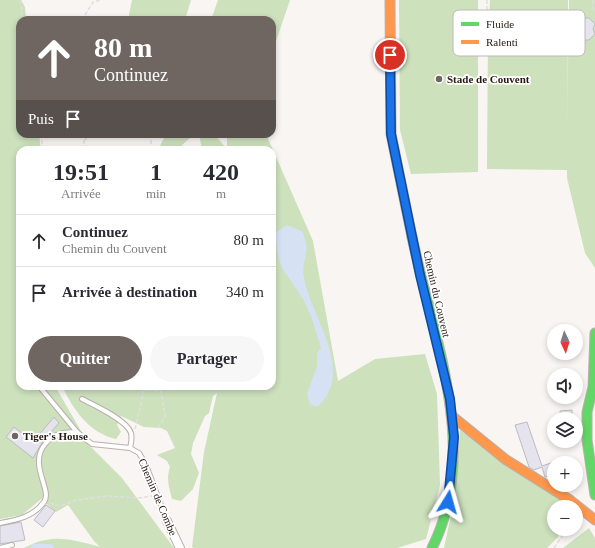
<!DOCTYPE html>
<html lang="fr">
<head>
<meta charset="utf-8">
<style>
	:root { --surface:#fff; --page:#f7f7f7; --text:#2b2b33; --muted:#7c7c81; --line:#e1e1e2; --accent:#6f6561 }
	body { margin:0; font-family:Georgia,serif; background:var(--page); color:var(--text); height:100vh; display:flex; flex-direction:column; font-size:15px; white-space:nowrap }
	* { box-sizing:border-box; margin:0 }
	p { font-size:13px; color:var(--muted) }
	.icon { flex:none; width:22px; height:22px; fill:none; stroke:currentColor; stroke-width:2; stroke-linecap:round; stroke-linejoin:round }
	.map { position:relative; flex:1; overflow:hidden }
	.details { position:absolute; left:16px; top:146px; width:260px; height:244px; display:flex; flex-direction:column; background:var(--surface); border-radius:12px; box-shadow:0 2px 6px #0003 }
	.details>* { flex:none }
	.hud { position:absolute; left:16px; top:16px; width:260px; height:122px; border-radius:12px; box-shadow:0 2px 6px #0003; background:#6f6561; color:#fff; overflow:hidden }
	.needle { width:26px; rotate:176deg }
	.tools { position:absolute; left:547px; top:324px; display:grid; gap:8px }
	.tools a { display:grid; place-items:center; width:36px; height:36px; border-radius:50%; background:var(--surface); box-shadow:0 2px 6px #0003; font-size:20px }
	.pin { position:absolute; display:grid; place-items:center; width:34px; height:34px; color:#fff; margin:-17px; border:2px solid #fff; border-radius:50%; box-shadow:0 1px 4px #0007 }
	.me { position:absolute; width:44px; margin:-22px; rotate:8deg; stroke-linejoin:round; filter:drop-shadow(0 0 3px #0008) }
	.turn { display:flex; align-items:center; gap:14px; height:84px; padding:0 12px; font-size:18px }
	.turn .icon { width:52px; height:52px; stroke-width:2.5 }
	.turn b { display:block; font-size:28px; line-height:34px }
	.then { display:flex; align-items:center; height:38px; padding:0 12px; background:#0003; gap:8px; font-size:15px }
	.eta { display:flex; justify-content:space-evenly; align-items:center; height:68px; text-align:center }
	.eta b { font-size:24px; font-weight:700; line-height:28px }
	.button { display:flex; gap:8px; margin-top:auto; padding:8px 12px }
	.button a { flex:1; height:46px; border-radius:24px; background:var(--accent); color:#fff; font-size:16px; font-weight:700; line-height:46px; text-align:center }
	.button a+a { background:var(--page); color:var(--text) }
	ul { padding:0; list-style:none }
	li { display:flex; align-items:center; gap:12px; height:52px; padding:0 12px; border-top:1px solid var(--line) }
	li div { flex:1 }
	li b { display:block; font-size:15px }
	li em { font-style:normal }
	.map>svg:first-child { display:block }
	.green { fill:#cde1bd }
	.water { fill:#d6e1f4 }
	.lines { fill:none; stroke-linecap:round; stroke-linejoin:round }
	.canal { stroke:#d6e1f4; stroke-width:8 }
	.building { fill:#e4e3ee; stroke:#bebcc2 }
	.lane-casing { stroke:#b8b1ad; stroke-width:6 }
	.street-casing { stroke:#b8b1ad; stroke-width:10 }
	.fast-casing { stroke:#b8b1ad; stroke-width:11 }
	.slow-casing { stroke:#b8b1ad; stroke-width:11 }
	.path { stroke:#e0dfdf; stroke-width:1.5; stroke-dasharray:4 2; stroke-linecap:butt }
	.lane { stroke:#fefefd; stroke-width:4 }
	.street { stroke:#fefefd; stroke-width:8 }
	.fast { stroke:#63d668; stroke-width:9 }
	.slow { stroke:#ff974d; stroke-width:9 }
	.route-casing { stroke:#114b97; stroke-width:10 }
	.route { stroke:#1a73e8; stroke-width:7 }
	.poi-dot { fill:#6f6561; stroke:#fff; stroke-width:1.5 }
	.labels { text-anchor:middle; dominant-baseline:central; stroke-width:3.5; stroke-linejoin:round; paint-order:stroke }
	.poi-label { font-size:11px; font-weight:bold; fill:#251812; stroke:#fff; text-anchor:start }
	.street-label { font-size:11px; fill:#251812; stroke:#fff }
	.key { fill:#fff; stroke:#bebab8; stroke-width:1 }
	.key-label { font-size:11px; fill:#251812 }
</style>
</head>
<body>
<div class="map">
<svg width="595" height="548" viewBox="0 0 595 548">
	<rect width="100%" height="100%" fill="#f8f5f3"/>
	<g class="green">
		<path d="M0,0H21L25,7L26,20H20V134H39L41,150H20V386H55L89,445L122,478L174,548H24C52,533 71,539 100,547L94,541L68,505L56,512L41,499L22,515L0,519Z"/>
		<path d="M132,0H191L185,20H128Z"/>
		<path d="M218,0H290L272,53V20H211Z"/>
		<path d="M399,0H478V172L411,174L400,130Z"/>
		<path d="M490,0H568V25L489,24Z"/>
		<path d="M569,0H595V268L585,253L567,178V170L487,169L488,34L568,35L567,128Z"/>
		<path d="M166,134H194L177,150H158Z"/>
		<path d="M202,134H214L227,149V134H266L313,241L338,381L375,359L425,354L437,394L440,485L426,539L397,548H194L192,547L204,452L217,393L213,396L209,413L205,416L193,443L191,454L199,473L193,489L181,501L172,499C169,487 166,479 170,467L167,461L157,455L175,448L167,431L161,428L144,427L121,416L117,425L121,432L116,439C89,433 73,409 62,386H272V150H202L200,139Z"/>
		<path d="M460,430L568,504L567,507H554V529H561L558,537L547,548H444L454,501Z"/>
		<path d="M589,528L595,538V548H563Z"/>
	</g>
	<path class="water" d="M287,225L302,231C313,255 300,259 304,278C311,317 357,373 317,407L310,404L307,394L317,366V353L321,348L311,316L303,299L282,268L278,256L275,233Z"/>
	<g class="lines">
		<path class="canal" d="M35,548H50"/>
	</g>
	<g class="building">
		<path d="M584,18H589L595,24L593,29L595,34L589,40H584L577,33L580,29L578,25Z"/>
		<path d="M572,410V419H561L560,411Z"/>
		<path d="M54,417L59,423L43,441L33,458L6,437L14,427L33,442Z"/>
		<path d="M527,422L542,466L554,462V474L545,477L542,467L534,470L529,467L515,425Z"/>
		<path d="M46,505L55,511L43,527L34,520Z"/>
		<path d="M21,522L25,540L0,544V526Z"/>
	</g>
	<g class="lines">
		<g class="lane-casing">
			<g id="lane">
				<path d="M39,386L77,432L92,444L130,448L139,453L146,465L167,521"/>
				<path d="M82,399C94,405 127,420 131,433C132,437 131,444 130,448"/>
				<path d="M0,523C17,520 33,517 44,502C53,490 27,464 46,443C55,433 64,432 77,432"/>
				<path d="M0,548L12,545"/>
			</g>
		</g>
		<g class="street-casing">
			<path id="street" d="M167,521L180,548"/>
		</g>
		<g class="fast-casing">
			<g id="fast">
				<path d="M412,237C433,336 481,451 432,548"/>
				<path d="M595,333L593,387L587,412V440L595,495"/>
			</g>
		</g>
		<g class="slow-casing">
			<g id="slow">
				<path d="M390,0L391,134L412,237"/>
				<path d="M452,416L505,459L570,500L595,520"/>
			</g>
		</g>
		<g class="path">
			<path d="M21,0L22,20"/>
			<path d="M487,0V28H571"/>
			<path d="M592,10L593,0"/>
			<path d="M82,20L93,2L101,0"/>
			<path d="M478,28H486"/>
			<path d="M40,134L44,150"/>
			<path d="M84,134V143L88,150"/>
			<path d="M125,134L127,136L135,134"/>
			<path d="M85,140L89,134"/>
			<path d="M94,150L98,147L102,150"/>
			<path d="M151,150V134"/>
			<path d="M142,389L161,391L165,416L158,428"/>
			<path d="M135,429L143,395L142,386"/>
			<path d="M50,503L60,506L76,500L109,496L138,498L152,496"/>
			<path d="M554,548L567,529"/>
		</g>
		<use href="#lane" class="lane"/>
		<use href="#street" class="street"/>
		<use href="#fast" class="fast"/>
		<use href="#slow" class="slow"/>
	</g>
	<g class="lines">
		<g class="route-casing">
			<path id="route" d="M390,55L391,134L420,275L450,399L454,437L448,502"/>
		</g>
		<use href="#route" class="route"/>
	</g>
	<g class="poi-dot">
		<circle cx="439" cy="79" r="4"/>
		<circle cx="15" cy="436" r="4"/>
	</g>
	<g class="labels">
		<g class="poi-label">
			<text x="447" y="79">Stade de Couvent</text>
			<text x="23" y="436">Tiger's House</text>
		</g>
		<g class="street-label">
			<text transform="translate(437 294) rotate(77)">Chemin du Couvent</text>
			<text transform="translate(158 497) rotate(67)">Chemin de Combe</text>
		</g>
	</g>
	<rect x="453" y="10" width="132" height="46" rx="6" class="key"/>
	<rect x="461" y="22" width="18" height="4" fill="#63d668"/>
	<rect x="461" y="40" width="18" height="4" fill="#ff974d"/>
	<g class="key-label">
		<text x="486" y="28">Fluide</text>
		<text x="486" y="46">Ralenti</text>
	</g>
</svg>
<div class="tools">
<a><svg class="needle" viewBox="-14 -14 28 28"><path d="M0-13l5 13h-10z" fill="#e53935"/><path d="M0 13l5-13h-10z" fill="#7c7c81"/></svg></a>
<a><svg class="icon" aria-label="sound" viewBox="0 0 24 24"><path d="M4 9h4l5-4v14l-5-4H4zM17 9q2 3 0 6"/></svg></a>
<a><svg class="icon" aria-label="layers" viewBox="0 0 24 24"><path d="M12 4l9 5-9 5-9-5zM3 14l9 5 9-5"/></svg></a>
<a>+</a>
<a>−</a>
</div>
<div class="pin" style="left:390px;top:55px;background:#d93025"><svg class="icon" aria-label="arrive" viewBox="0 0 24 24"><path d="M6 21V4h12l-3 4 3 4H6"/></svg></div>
<svg class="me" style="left:448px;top:502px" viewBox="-20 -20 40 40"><path d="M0-17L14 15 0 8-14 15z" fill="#1a73e8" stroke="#fff" stroke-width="4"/></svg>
<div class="hud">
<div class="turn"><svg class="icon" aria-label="ahead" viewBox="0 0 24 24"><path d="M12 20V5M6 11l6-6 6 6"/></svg><div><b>80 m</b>Continuez</div></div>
<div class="then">Puis<svg class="icon" aria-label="arrive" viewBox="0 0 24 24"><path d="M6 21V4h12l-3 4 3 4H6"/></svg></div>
</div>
<section class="details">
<div class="eta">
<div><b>19:51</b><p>Arrivée</p></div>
<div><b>1</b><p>min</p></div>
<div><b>420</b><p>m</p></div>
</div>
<ul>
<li><svg class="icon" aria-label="ahead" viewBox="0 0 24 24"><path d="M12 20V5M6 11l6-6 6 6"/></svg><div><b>Continuez</b><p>Chemin du Couvent</p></div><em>80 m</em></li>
<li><svg class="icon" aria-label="arrive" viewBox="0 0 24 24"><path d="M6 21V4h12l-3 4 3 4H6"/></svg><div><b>Arrivée à destination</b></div><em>340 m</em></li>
</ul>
<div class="button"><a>Quitter</a><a>Partager</a></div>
</section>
</div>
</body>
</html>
